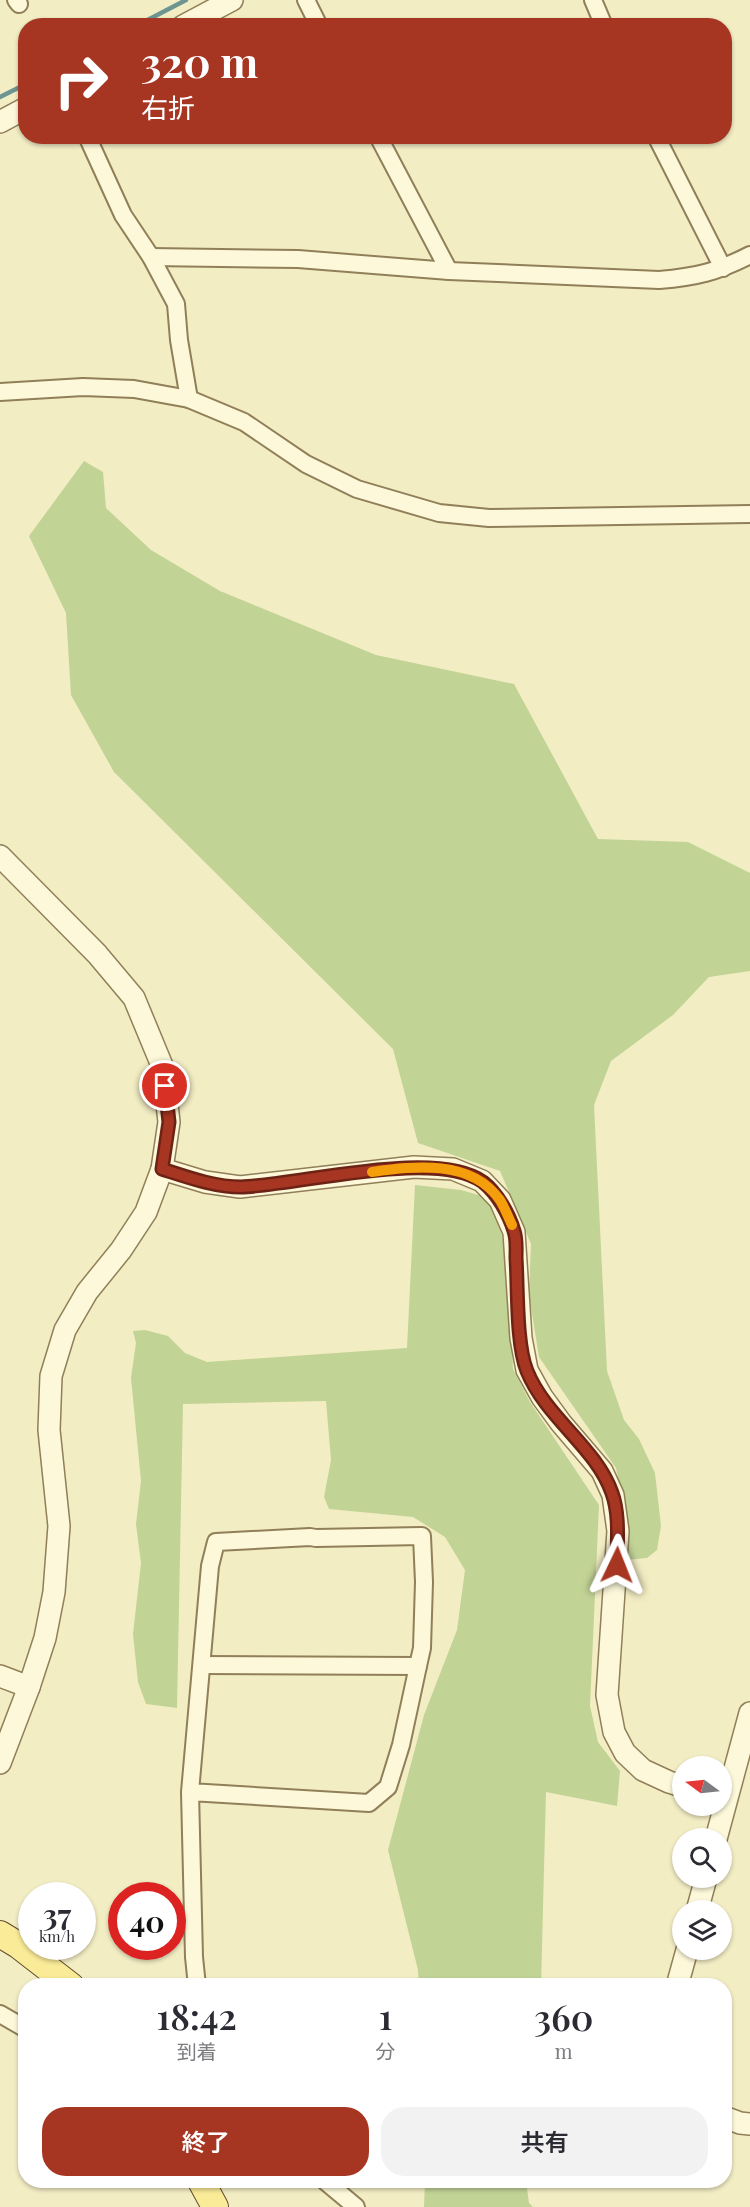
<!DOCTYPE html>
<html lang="ja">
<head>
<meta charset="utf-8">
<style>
	:root { --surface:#fff; --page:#f2f2f3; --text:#2b2b33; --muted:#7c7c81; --accent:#a63621 }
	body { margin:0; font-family:"Playfair Display","Noto Sans JP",serif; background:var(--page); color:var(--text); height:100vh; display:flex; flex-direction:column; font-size:22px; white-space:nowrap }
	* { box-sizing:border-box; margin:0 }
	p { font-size:20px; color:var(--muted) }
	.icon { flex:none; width:33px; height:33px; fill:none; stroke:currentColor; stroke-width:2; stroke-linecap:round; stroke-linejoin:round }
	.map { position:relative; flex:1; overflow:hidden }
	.sheet { position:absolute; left:18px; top:1978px; width:714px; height:210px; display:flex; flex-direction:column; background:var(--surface); border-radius:24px; box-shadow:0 2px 4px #0004 }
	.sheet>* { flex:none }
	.guide { position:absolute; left:18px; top:18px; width:714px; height:126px; border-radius:24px; box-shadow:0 2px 4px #0004; background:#a63621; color:#fff; overflow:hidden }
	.needle { width:39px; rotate:285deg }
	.fabs { position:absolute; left:672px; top:1756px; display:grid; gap:12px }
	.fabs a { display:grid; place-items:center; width:60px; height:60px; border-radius:50%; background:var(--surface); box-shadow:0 2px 4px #0004; font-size:30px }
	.speed { position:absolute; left:18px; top:1882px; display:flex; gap:12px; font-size:30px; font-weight:700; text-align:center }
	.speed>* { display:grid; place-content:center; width:78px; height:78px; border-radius:50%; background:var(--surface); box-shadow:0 2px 4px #0004; line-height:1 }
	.speed small { font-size:15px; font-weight:400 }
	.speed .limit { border:9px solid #d22; background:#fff; color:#111 }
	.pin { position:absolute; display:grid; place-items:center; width:51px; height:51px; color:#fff; margin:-26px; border:3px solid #fff; border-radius:50%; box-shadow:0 2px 6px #0007 }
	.me { position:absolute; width:66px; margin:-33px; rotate:2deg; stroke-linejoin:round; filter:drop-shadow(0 0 4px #0008) }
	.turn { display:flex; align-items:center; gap:21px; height:126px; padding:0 24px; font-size:27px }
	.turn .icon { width:78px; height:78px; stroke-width:2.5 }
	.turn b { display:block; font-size:42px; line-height:51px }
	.eta { display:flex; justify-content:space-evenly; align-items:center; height:102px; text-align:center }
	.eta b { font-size:36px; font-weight:600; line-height:42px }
	.primary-button { display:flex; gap:12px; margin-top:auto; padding:12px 24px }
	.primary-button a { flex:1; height:69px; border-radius:24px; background:var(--accent); color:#fff; font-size:24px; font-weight:600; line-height:69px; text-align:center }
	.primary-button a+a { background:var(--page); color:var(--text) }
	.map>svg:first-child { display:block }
	.green { fill:#c2d396 }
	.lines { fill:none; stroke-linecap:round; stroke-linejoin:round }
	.stream { stroke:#6c9592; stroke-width:4.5 }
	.minor-casing { stroke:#907f58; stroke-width:20 }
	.tertiary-casing { stroke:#907f58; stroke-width:24 }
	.primary-casing { stroke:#5e4c2c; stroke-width:28 }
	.minor { stroke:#fcf8d9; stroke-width:16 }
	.tertiary { stroke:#fcf8d9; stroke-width:21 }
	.primary { stroke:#faeb98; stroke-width:26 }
	.route-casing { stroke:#6c2315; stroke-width:15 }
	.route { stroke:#a63621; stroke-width:10 }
	.slow { stroke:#f59e0b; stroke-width:10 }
</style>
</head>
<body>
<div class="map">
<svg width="750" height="2207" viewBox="0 0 750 2207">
	<rect width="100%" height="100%" fill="#f3edc4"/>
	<g class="green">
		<path d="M84,461L103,472L106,508L151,550L220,591L376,655L514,684L598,839L688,842L750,873V971L709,977L673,1015L611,1061L594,1105L607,1371L624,1420L639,1439L655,1473L661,1526L657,1550L647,1558L624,1560L623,1503L616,1468L539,1357L529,1295L531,1244L500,1171L418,1143L393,1049L114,772L71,695L66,613L29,536Z"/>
		<path d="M415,1185L461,1190L485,1197L493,1205L501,1229L509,1279L513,1369L530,1402L599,1505L590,1706L598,1742L620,1771L617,1806L546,1792L541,1986H419L418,1970L388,1850L424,1715L457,1630L465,1570L445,1537L413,1517L329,1509L324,1497L331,1460L326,1401L183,1404L177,1708L146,1704L138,1682L133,1634L141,1563L136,1524L141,1481L131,1378L136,1343L133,1331L145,1330L168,1336L185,1353L207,1362L407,1348Z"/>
		<path d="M425,2181H526L529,2203L533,2207H424Z"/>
	</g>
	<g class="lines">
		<g class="stream">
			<path d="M136,26L186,0"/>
			<path d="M0,97L26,84"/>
		</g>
		<g class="minor-casing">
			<g id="minor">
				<path d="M16,0L19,4"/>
				<path d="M306,0L319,26"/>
				<path d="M593,0L604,26"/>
				<path d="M87,136L123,215L151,257L176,304L179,340L189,399"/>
				<path d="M378,136L449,271"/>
				<path d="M656,136L723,268"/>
				<path d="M151,257L298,259L449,271L659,280C696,277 717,272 750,255"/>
				<path d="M0,392L83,387L134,389L189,399L244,422L306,464L357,489L439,513L489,518L750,514"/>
				<path d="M202,1665L418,1666"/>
				<path d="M190,1792L369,1803L388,1787L401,1745L418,1666L422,1648L424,1582L422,1536L316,1538L310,1537L216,1542L210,1566L190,1792L194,1957L197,1986"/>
				<path d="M0,2014L26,2029"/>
				<path d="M325,2181L356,2207"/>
			</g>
		</g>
		<g class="tertiary-casing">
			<g id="tertiary">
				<path d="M183,26L232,0"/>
				<path d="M0,122L26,108"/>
				<path d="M0,856L97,954L134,998L163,1068L169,1122L162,1169L146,1212L121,1250L87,1292L65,1330L51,1376L49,1430L59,1526L54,1592L45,1638L29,1687L0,1763"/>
				<path d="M162,1169L205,1182L240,1187L414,1167L453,1169L482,1181L500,1200L514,1232L521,1338L527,1370L542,1397L561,1423L602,1471L613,1495L618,1531L607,1695L614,1732L625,1753L643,1770L669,1782L682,1786"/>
				<path d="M0,1676L29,1687"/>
				<path d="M716,1839L750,1713"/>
				<path d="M697,1911L706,1878"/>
				<path d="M677,1986L687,1950"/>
				<path d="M724,2117L740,2123L750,2124"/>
			</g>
		</g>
		<g class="primary-casing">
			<g id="primary">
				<path d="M0,1934L18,1945L71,1986"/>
				<path d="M201,2181L215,2207"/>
			</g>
		</g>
		<use href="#minor" class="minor"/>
		<use href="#tertiary" class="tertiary"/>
		<use href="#primary" class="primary"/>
	</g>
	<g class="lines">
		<g class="route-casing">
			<path id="route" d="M165,1086L169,1122L162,1169C187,1177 214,1187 241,1187C299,1185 437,1148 483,1182C497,1193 509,1214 514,1231C517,1239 516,1250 516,1258C518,1288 516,1344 527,1371C546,1418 596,1447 612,1493C620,1515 617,1542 617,1565"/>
		</g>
		<use href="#route" class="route"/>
		<path class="slow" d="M372,1172C415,1166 471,1159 500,1200C505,1208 508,1217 512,1225"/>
	</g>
</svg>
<div class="fabs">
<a><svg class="needle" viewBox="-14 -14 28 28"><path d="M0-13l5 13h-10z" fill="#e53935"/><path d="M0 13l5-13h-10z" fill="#7c7c81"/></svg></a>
<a><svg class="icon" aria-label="search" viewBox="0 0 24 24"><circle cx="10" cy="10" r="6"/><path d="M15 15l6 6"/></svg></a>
<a><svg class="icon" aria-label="layers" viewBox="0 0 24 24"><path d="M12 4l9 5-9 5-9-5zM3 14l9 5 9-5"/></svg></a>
</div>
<div class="speed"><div>37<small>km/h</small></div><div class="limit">40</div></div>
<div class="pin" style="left:165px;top:1086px;background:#d93025"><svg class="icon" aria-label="arrive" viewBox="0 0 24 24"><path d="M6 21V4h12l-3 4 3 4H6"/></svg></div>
<svg class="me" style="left:617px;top:1565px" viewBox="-20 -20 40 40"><path d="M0-17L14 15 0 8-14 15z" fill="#a63621" stroke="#fff" stroke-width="4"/></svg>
<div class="guide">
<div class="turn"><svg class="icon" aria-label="right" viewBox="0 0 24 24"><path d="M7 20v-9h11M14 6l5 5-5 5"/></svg><div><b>320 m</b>右折</div></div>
</div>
<section class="sheet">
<div class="eta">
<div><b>18:42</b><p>到着</p></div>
<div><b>1</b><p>分</p></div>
<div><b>360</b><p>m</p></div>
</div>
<div class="primary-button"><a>終了</a><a>共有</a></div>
</section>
</div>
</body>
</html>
